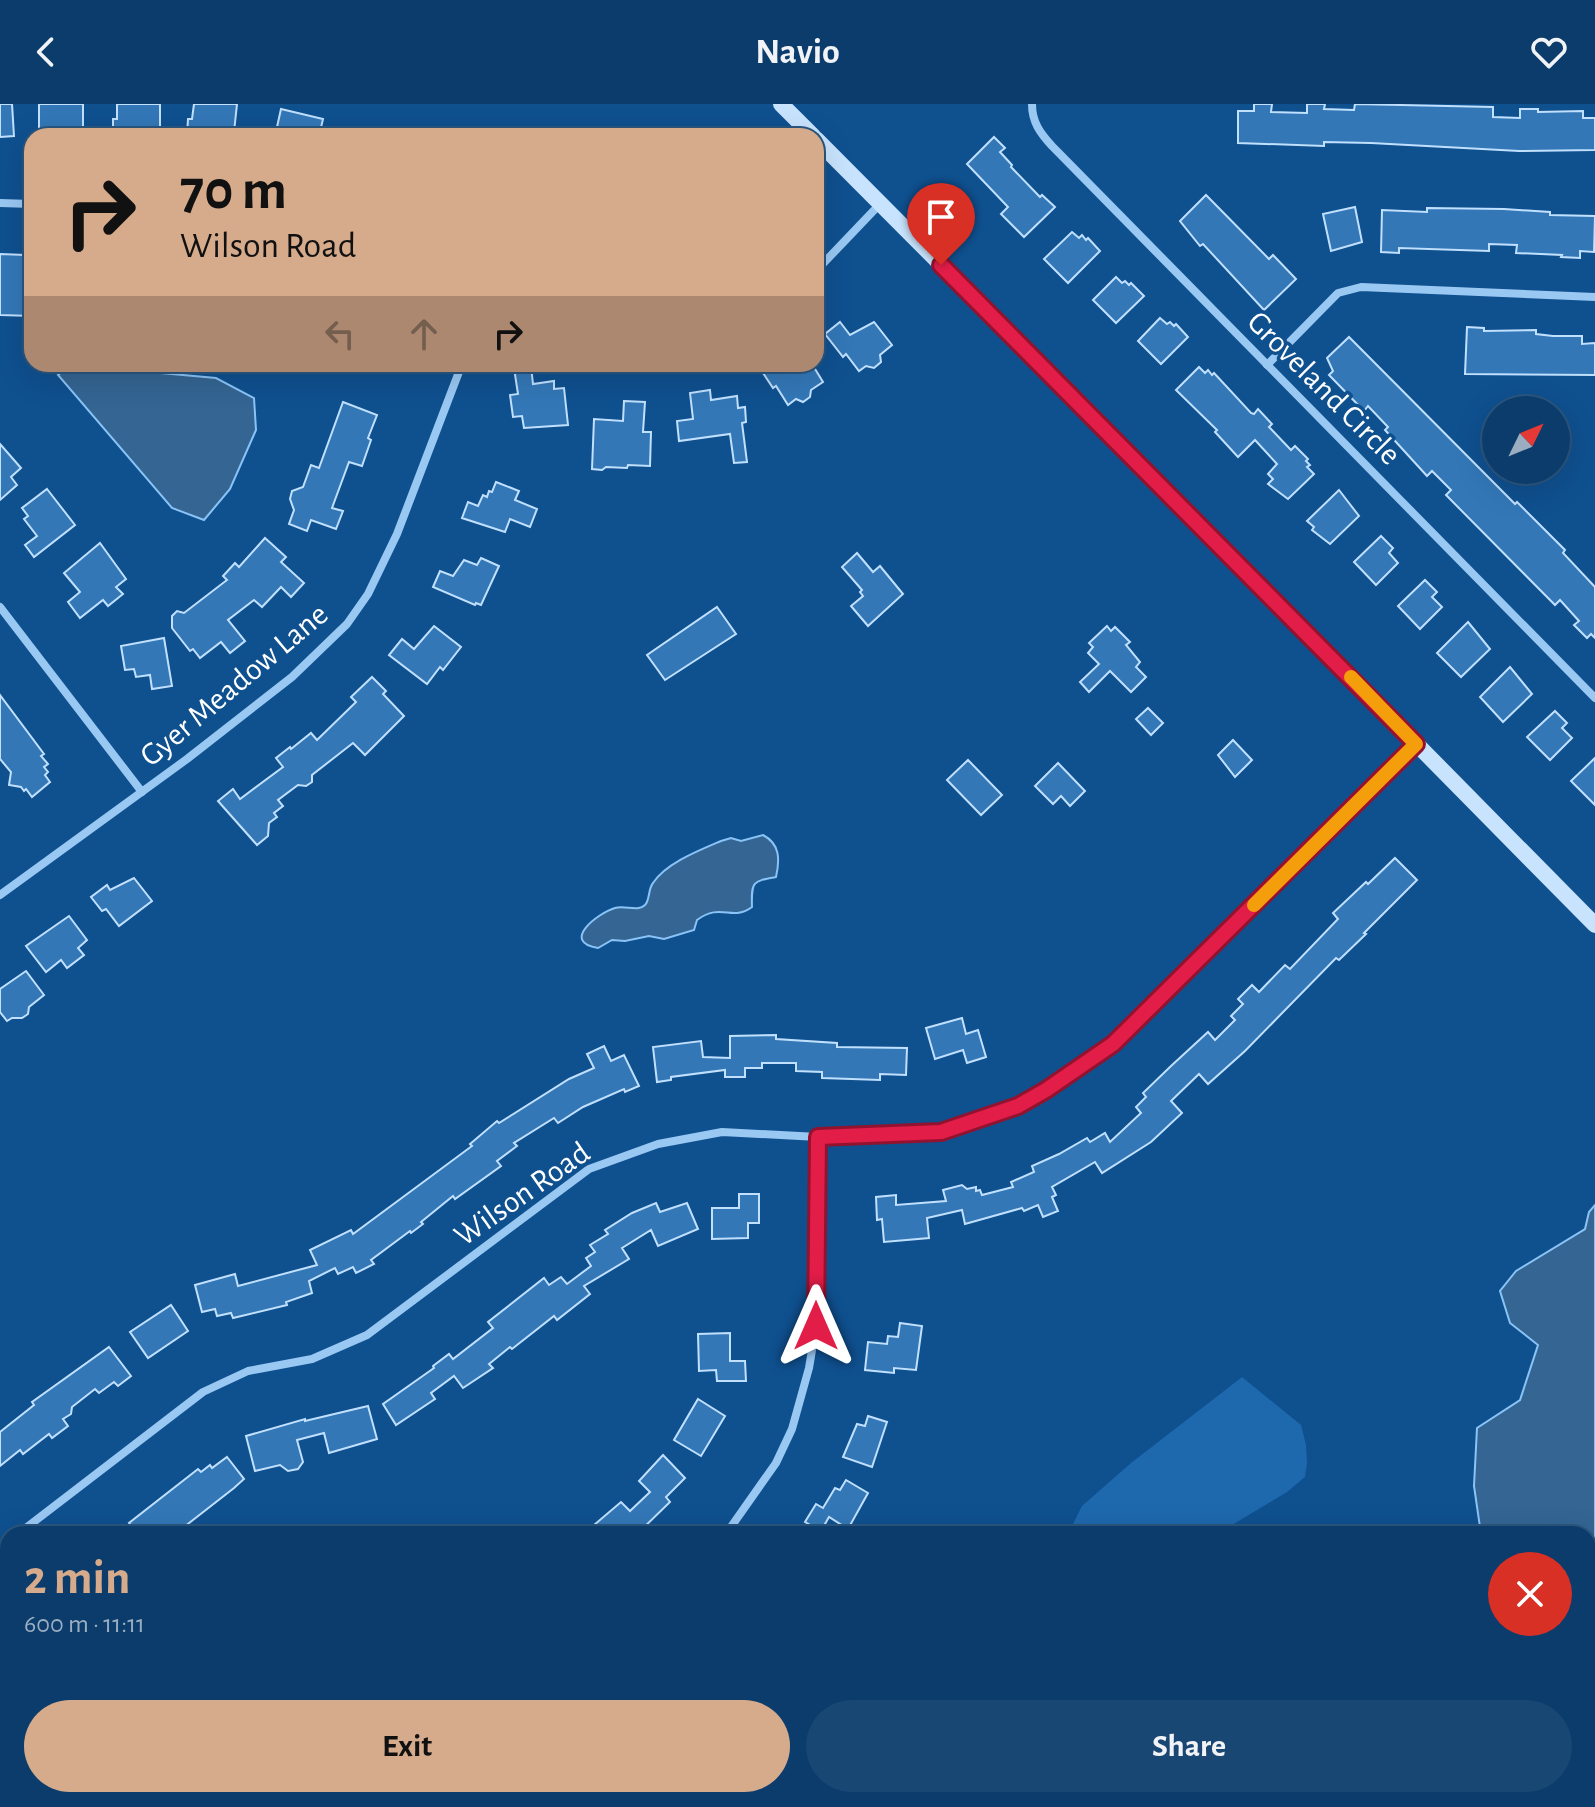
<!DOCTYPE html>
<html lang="en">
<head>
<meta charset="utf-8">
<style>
	:root { --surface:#0b3c6b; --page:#194773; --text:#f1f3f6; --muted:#9aadc1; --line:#2b567e; --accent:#d6ab8b }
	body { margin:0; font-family:"Alegreya Sans",sans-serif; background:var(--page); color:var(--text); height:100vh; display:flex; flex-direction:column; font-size:30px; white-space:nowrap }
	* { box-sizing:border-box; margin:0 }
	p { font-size:26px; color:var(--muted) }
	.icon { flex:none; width:44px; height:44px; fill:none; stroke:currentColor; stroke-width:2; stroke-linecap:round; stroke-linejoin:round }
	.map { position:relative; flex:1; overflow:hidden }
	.drawer { position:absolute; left:0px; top:1422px; width:1596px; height:282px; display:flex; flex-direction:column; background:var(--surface); border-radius:24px 24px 0 0; box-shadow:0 8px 32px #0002,0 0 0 2px var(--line) }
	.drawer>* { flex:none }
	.hud { position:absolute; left:24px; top:24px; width:800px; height:244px; border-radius:24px; box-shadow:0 8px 32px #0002,0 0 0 2px var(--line); background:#d6ab8b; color:#111; overflow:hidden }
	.needle { width:52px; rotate:47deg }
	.tools { position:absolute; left:1482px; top:292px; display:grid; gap:16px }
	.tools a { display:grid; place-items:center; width:88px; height:88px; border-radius:50%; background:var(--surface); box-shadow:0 8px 32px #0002,0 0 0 2px var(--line); font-size:40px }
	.pin { position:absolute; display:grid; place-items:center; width:68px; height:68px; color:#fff; margin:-82px -34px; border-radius:50% 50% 50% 0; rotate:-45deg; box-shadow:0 0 8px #0007 }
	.pin .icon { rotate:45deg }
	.me { position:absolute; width:88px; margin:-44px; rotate:0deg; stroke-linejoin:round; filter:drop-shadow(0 0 6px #0008) }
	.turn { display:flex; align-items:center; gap:28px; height:168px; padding:0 24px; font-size:36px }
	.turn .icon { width:104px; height:104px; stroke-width:2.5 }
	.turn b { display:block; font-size:56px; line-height:68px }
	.lanes { display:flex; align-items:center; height:76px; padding:0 24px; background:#0003; justify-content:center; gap:40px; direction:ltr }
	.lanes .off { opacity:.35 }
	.round { display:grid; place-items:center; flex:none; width:84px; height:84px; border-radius:42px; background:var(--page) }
	.head { display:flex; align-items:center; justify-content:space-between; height:136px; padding:0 24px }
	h1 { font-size:48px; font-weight:600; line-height:60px; color:var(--accent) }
	.primary-button { display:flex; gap:16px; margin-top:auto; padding:16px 24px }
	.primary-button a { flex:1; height:92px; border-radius:48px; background:var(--accent); color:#111; font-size:32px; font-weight:600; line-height:92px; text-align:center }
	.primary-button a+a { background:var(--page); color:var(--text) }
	header { display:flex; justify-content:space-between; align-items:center; height:104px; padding:0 24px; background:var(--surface); font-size:36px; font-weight:600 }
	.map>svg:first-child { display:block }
	.green { fill:#1e68ad }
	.water { fill:#346593; stroke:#8ac4f7; stroke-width:2 }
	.building { fill:#3377b7; stroke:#c0e0fe; stroke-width:2 }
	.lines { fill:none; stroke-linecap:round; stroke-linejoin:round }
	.street { stroke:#99c8f3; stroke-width:8 }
	.secondary { stroke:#c8e3fd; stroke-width:16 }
	.route-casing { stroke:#92132f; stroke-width:20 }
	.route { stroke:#e11d48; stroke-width:14 }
	.slow { stroke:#f59e0b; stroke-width:14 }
	.labels { text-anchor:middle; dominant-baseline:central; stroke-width:7; stroke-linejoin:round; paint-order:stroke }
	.street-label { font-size:32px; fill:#fff; stroke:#0f508f }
</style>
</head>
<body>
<header><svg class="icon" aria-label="back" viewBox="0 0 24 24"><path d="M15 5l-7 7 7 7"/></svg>Navio<svg class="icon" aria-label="heart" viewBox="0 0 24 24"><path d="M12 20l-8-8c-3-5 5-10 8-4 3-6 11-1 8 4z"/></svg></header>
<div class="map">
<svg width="1595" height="1703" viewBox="0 0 1595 1703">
	<rect width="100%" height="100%" fill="#0f508f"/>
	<g class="green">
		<path d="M1242,1273L1301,1321L1306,1341L1307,1359L1305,1373L1287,1388L1217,1430H1078L1073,1420L1082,1402L1131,1359Z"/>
		<path d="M722,1696H1105V1703H716Z"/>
	</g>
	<g class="water">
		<path d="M72,261L216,274L254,294L256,326L230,385L204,416L172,404L58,271Z"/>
		<path d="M763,731C780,740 780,755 776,773C753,777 751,777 752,803C732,818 721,798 697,816L694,826L664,835L649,832L625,837L612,836L598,844C560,838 598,809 615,804C625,801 638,808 645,801C650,796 648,785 653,779C666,759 700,746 721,737L731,734L741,737Z"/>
		<path d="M1595,1101V1657L1588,1654V1430H1481L1474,1382L1477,1324L1520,1296L1538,1241L1510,1219L1500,1187L1516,1167L1585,1125L1589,1108Z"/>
	</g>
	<g class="building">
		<path d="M0,0H12L14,32L0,33Z"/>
		<path d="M39,0H83V25H57V32H39Z"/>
		<path d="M117,0H160V25H138V32H113V15H117Z"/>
		<path d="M194,0H237L234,28L213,26V32H187L188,15H192Z"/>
		<path d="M1254,0H1272L1271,8L1307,9V0H1325L1324,5L1354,6L1355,0L1493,3V13L1520,14V5H1538V8L1583,7V14H1595V46L1519,47L1371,39L1324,38V42L1238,39V7H1254Z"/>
		<path d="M281,5L323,15L319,32H275Z"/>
		<path d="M994,33L1005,44L1000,48L1012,61L1011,63L1040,93L1042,91L1055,103L1024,133L1001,110L1008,103L967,60Z"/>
		<path d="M1206,91L1269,155L1273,151L1296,175L1264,206L1203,140L1200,142L1180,117Z"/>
		<path d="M1355,103L1362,138L1331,147L1323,110Z"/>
		<path d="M1427,104L1504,105L1550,108V111L1595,112L1594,148L1580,147V154L1561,153L1562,151L1516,149L1517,141L1489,140V147L1399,144V149L1381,148L1382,106L1427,108Z"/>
		<path d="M1072,128L1079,134L1082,131L1086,136L1088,134L1100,147L1068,179L1044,155Z"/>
		<path d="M0,150L25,151L24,167H32V212L0,211Z"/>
		<path d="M1116,173L1122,179L1125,177L1129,181L1131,179L1144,192L1116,219L1093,196Z"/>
		<path d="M1160,214L1167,220L1170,218L1174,222L1176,220L1188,233L1161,260L1138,237Z"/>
		<path d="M840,218L850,231L874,218L892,241L880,251L881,258L874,264L866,262L859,267L846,250L843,253L825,230Z"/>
		<path d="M1467,223L1484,224V227L1536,226V230L1553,232H1582V240L1595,239V271L1465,270Z"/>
		<path d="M1349,233L1515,400L1517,398L1565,446L1563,449L1595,483V534L1591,530L1587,534L1574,521L1579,517L1560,496L1555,501L1446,391L1451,386L1432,367L1427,372L1385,326L1388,323L1368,302L1364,307L1329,271L1333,267L1327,254Z"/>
		<path d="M776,260H812L823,278L811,286L810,293L803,298L796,295L788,301L776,282L773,284L763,269Z"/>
		<path d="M531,262L533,280L554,277V285L564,284L568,321L524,324L522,312L513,313L510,291L518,290L514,264Z"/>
		<path d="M1199,263L1205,269L1208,266L1212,271L1214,269L1251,309L1254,310L1258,305L1272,320L1269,323L1291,346L1295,342L1308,355L1306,357L1310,361L1307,363L1314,370L1288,395L1268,380L1273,375L1268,370L1277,360L1255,336L1238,353L1215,328L1217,326L1176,286Z"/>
		<path d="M710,286L711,296L737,292L738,304L745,303L746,318L742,319L747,358L734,359L730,330L679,337L677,317L693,315L690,289Z"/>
		<path d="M624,297L645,298L643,328H651L650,362L628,361L627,364L606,363L602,366L592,365L594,315L623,317Z"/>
		<path d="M343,298L377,311L368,334L371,336L362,362L349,358L332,404L343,407L336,425L311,416L307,427L289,420L294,406L290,395L292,387L303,383L311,361L319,364Z"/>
		<path d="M0,340L21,364L11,373L17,381L0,396Z"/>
		<path d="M496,378L519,387L515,396L537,405L530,423L510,415L505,428L462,414L468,398L478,402L483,391L487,393L489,387L492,388Z"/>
		<path d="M47,385L75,421L34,453L25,441L37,432L24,415L28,412L22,404Z"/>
		<path d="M1339,386L1359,412L1330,440L1312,426L1314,423L1307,417Z"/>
		<path d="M1381,432L1393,444L1389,449L1398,459L1376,481L1354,458Z"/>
		<path d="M265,434L286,453L281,458L304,479L291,493L281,483L262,503L254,496L228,516L245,537L230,549L221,538L200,554L193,545L190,547L172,524V512L177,507L184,509L227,476L223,472L235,459L239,463Z"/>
		<path d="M100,439L126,475L116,483L123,490L108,502L103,496L80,514L68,498L80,488L64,469Z"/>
		<path d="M857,449L873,468L880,462L903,490L868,522L851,502L863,492L860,488L862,486L842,463Z"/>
		<path d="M481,454L499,462L481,501L476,499L475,501L433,483L440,467L453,472L464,456L477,461Z"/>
		<path d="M1425,476L1437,488L1432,493L1442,503L1420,525L1398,502Z"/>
		<path d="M717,503L736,530L665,576L647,551Z"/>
		<path d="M1468,518L1490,545L1461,573L1437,549Z"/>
		<path d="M434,522L461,543L443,566L440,563L427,580L389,551L402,535L414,545Z"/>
		<path d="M1107,522L1111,527L1115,523L1130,538L1126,541L1140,558L1136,563L1146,573L1131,588L1110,567L1089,588L1080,578L1099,560L1088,549L1093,543L1089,539Z"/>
		<path d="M164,534L172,582L152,585L150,571L136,573L134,565L125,566L121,542Z"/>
		<path d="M1510,563L1532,590L1503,618L1480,593Z"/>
		<path d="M372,573L386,587L383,590L404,612L365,651L353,639L312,671V678L306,682L298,681L278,696L283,702L274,709L277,713L269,719L268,732L257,741L218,697L233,685L240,695L283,663L276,654L290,643L291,645L311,629L317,636L356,598L351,593Z"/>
		<path d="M0,591L44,650L41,652L48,660L44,663L48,668L45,671L50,678L32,693L26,685L24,687L21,683L9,681L11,668L0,655Z"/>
		<path d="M1148,604L1163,619L1151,631L1136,615Z"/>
		<path d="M1555,607L1567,619L1562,624L1572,634L1550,656L1527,633Z"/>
		<path d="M1233,636L1252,656L1235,673L1218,651Z"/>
		<path d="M1595,654V701L1571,677Z"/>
		<path d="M968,656L1002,691L981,711L947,676Z"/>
		<path d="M1058,659L1085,687L1070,702L1061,692L1053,700L1035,682Z"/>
		<path d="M1395,754L1417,776L1364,829L1366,830L1339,856L1336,854L1245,947L1208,980L1199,970L1171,997L1182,1009L1151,1038L1102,1069L1095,1058L1052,1083L1056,1091L1052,1093L1058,1107L1043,1113L1038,1101L1024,1107L1022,1104L965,1120L962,1106L927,1114L929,1134L884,1138L882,1115L877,1116L876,1093L896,1091V1101L946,1097L943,1086L962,1081L967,1085L976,1083V1087L980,1086L982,1091L1013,1083L1011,1078L1034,1068L1032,1062L1059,1050L1087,1034L1090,1038L1105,1029L1110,1038L1141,1009L1136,1003L1146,993L1143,989L1171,962L1208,928L1215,936L1235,916L1231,912L1243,900L1238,895L1252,881L1259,888L1285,861L1290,865L1338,815L1333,809L1366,778L1368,780Z"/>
		<path d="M134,774L152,797L119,822L106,805L102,807L91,793L107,781L110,786Z"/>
		<path d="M69,812L87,836L78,844L84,851L67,864L61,856L46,868L26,842Z"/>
		<path d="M26,867L44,891L29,903L28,910L22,914H12L7,917L0,908V885Z"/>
		<path d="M962,914L966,930L978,926L986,953L967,959L963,946L935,955L926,924Z"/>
		<path d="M776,931V935L837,939V943L907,944L906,971L880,970V976L822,974V968L796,967V959H762V964H745V973H725V966L671,973V976L657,978L653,943L701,937L703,953L730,954V932Z"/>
		<path d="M604,942L611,957L624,951L639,982L625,988L624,985L583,1003L558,1019L554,1014L514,1039L517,1042L497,1057L501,1062L455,1095L453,1092L421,1118L423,1120L411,1129L410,1127L371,1156L374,1160L356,1169L353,1163L338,1170L335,1164L309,1177L312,1189L286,1198L287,1201L233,1214L231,1209L217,1212L215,1205L202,1208L195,1181L235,1170L238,1182L317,1161L310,1146L351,1126L353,1130L472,1042L470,1040L497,1017L499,1019L569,975L594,964L587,950Z"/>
		<path d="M739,1090H759V1119H748V1134L712,1135V1104H739Z"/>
		<path d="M656,1099L660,1108L687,1099L698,1125L658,1142L651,1126L622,1144L629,1155L584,1182L590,1190L557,1216L554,1212L512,1245L510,1243L489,1260L493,1264L463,1284L454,1272L431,1289L435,1295L396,1321L383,1300L434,1264L433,1262L449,1250L453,1255L493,1224L488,1218L544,1174L549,1181L561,1173L567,1180L591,1162L586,1154L595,1148L590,1141L608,1130L605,1126L632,1109Z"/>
		<path d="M171,1201L188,1227L148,1254L130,1228Z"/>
		<path d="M900,1219L922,1222L916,1266L894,1264V1269L865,1266L868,1238L887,1240L888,1232L898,1233Z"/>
		<path d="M730,1229V1257H745L746,1277H717L716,1266L699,1267L698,1230Z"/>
		<path d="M109,1243L131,1272L118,1282L114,1278L99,1289L95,1285L72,1303L71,1310L63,1315L68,1322L52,1334L49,1330L23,1350L20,1346L0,1362V1328L34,1301L32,1298Z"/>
		<path d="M698,1295L725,1312L701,1352L674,1336Z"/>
		<path d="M368,1302L377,1335L329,1349L324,1329L297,1336L303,1358L298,1365L288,1367L280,1361L255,1367L246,1332L305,1315V1317Z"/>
		<path d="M868,1312L887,1318L872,1363L843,1353L857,1320L865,1322Z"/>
		<path d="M663,1351L685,1374L666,1393L670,1398L637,1430H603L594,1421L621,1398L630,1407L650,1388L639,1377Z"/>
		<path d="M227,1353L244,1375L234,1384L175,1430H138L129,1419L198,1365L201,1368L210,1361L212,1364Z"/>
		<path d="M846,1376L868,1389L848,1425L829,1413L821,1427L805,1418L816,1400L823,1404L835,1384L840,1386Z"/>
	</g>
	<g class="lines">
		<g class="street">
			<path d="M1032,0C1032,18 1040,29 1052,42L1595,594"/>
			<path d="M0,99L32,100"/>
			<path d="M816,167L880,100"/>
			<path d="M1267,261L1338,189L1361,183L1595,193"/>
			<path d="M0,503L142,688"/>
			<path d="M0,791L187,655L292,573L347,520L368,490L397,430L462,260"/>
			<path d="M18,1430L203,1288L248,1267L312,1255L367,1231L589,1065L658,1040L722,1028L818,1033L941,1028L1018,1002L1046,986L1113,940L1416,640"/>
			<path d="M726,1430L776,1359L792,1325L809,1264L816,1222L818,1033"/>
			<path d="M0,1444L8,1438"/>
			<path d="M443,1703L451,1696"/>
		</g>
		<g class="secondary">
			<path d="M781,0L813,32"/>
			<path d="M816,35L1239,460L1595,821"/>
		</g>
	</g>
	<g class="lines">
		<g class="route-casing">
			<path id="route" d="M816,1222L818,1033L941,1028L1018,1002L1046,986L1113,940L1416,640L941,161"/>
		</g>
		<use href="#route" class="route"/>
		<path class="slow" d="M1254,801L1416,640L1351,573"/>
	</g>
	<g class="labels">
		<g class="street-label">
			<text transform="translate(1324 284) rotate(45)">Groveland Circle</text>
			<text transform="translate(234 581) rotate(-40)">Gyer Meadow Lane</text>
			<text transform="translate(522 1090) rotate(-35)">Wilson Road</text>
		</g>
	</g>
</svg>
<div class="tools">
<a><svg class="needle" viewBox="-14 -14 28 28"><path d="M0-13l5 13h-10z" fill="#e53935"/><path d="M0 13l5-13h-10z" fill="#9aadc1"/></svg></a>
</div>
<div class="pin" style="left:941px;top:161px;background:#d93025"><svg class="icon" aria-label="arrive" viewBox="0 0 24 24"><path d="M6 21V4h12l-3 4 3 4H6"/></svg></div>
<svg class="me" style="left:816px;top:1222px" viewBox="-20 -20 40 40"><path d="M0-17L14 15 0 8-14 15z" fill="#e11d48" stroke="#fff" stroke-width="4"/></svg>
<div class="hud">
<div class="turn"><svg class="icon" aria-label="right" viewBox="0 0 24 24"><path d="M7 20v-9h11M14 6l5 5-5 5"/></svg><div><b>70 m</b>Wilson Road</div></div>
<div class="lanes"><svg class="icon off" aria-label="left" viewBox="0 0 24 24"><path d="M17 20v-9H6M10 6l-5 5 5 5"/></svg><svg class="icon off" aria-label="ahead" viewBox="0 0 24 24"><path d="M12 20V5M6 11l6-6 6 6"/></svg><svg class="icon" aria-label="right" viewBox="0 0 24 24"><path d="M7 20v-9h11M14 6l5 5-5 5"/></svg></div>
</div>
<section class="drawer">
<div class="head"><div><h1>2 min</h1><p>600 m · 11:11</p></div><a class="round" style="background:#d93025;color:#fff"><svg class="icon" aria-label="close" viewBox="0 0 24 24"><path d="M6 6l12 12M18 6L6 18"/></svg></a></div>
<div class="primary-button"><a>Exit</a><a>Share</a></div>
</section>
</div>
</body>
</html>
